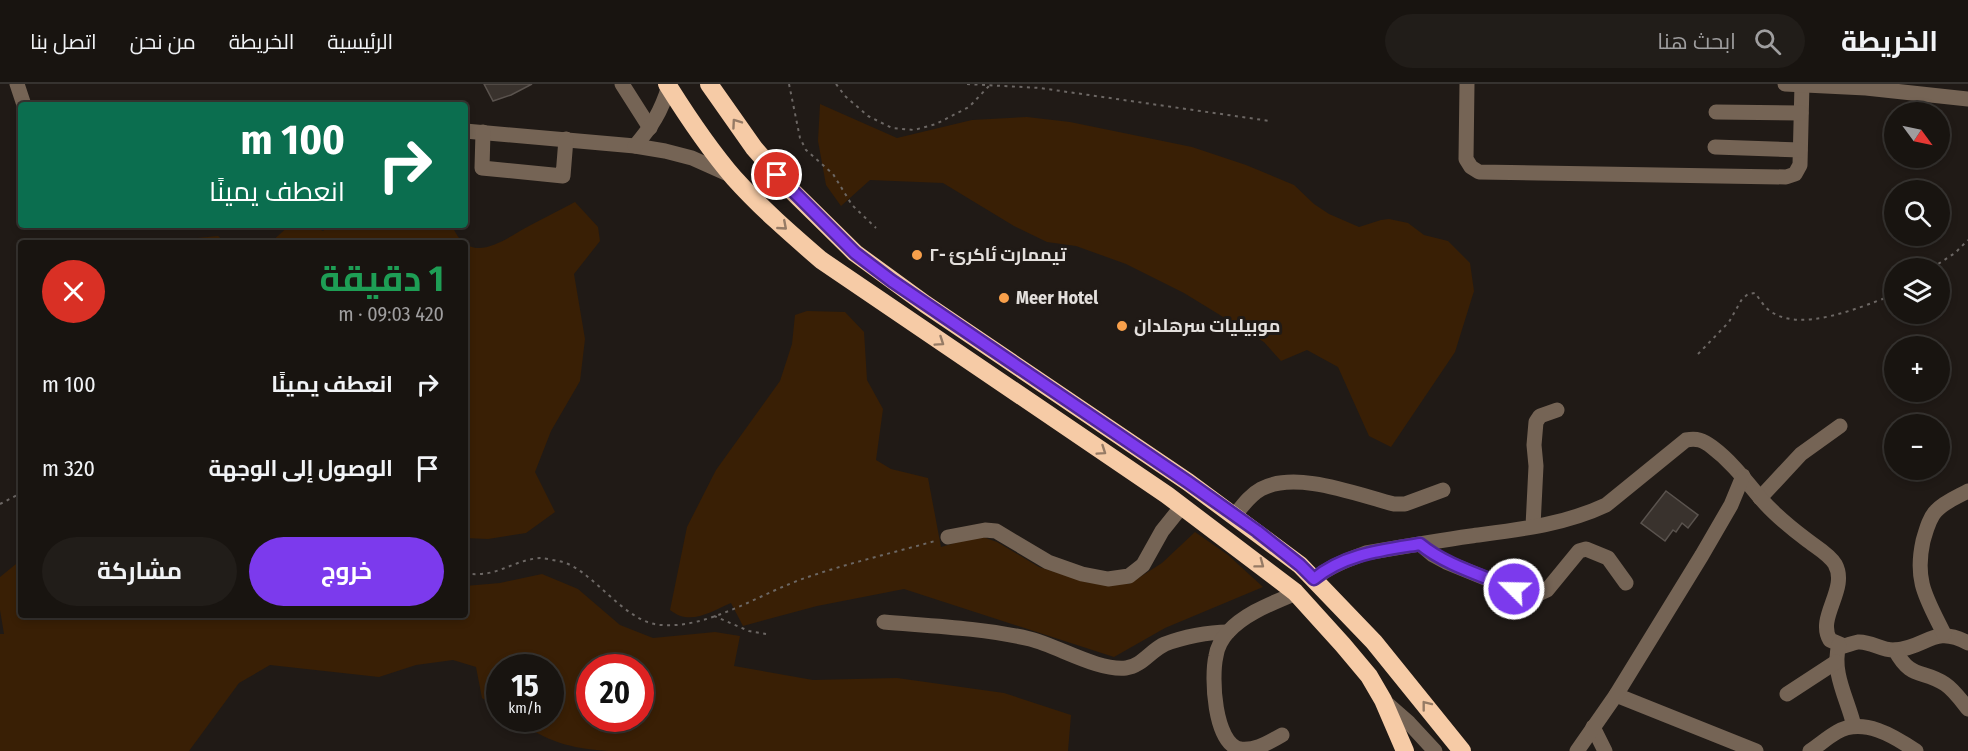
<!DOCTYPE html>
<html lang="ar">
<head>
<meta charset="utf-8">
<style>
	:root { --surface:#181410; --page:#211d19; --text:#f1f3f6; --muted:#9f9e9f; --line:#363330; --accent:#7c3aed }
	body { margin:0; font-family:"Fira Sans Condensed",Cairo,sans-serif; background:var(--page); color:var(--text); direction:rtl; height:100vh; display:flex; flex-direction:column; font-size:22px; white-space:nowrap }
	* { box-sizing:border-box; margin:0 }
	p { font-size:20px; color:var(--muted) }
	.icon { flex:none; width:33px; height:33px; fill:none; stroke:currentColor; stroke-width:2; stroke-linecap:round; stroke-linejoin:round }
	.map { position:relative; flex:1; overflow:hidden; direction:ltr }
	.panel { position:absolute; left:18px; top:156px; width:450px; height:378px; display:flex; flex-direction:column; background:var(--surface); border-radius:6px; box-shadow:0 3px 9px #0003,0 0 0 2px var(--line); direction:rtl }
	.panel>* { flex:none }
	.banner { position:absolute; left:18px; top:18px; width:450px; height:126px; border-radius:6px; box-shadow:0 3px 9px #0003,0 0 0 2px var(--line); direction:rtl; background:#0b6e4f; color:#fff; overflow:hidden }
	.needle { width:39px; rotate:123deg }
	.buttons { position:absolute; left:1884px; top:18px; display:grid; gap:12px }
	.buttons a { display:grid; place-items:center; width:66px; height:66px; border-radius:50%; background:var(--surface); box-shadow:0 3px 9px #0003,0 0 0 2px var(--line); font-size:30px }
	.speed { position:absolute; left:486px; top:570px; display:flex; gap:12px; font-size:30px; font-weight:700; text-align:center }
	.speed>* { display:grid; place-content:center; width:78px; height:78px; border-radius:50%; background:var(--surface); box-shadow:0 3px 9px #0003,0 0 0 2px var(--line); line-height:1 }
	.speed small { font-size:15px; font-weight:400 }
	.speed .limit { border:9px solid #d22; background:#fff; color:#111 }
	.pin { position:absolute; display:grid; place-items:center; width:51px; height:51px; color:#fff; margin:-26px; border:3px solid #fff; border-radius:50%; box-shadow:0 2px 6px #0007 }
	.me { position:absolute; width:66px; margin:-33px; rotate:293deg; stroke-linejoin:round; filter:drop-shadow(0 0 4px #0008) }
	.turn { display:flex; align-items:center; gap:21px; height:126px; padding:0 24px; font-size:27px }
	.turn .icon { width:78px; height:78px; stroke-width:2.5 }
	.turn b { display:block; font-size:42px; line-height:51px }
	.round { display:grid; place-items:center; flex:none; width:63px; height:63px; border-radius:32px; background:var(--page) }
	.overview { display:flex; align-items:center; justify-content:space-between; height:102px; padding:0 24px }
	h1 { font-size:36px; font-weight:700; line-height:45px; color:#1e9e55 }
	.cta { display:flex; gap:12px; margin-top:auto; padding:12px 24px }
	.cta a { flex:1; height:69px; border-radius:36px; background:var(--accent); color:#fff; font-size:24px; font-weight:700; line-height:69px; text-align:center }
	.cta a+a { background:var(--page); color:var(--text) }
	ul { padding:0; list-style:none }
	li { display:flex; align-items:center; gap:18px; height:84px; padding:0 24px }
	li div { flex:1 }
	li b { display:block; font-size:22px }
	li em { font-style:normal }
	header { display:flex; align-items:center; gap:36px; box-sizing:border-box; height:84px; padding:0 30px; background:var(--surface); border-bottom:2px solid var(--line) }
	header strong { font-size:28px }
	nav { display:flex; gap:33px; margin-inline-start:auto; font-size:21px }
	.search { width:420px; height:54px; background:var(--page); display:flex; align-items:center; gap:15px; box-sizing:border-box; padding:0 21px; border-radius:33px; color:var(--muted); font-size:22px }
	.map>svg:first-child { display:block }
	.green { fill:#391f05; fill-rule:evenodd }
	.building { fill:#39322d; stroke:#5a534e; stroke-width:1.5 }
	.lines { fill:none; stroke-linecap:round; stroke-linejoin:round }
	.path { stroke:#6c6764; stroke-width:2; stroke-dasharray:3 4.5; stroke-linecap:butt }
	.minor { stroke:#756455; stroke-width:15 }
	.highway { stroke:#f6cba6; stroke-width:18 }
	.oneway { stroke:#967b65 }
	.route-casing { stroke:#51269a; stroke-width:15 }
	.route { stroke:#7c3aed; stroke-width:10 }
	.poi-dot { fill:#f8a04b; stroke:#201a16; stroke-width:2 }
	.labels { text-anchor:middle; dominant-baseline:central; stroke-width:6; stroke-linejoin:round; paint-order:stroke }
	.poi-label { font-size:18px; font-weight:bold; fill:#e3dfdc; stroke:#201a16; text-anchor:start }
</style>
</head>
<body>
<header>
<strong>الخريطة</strong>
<div class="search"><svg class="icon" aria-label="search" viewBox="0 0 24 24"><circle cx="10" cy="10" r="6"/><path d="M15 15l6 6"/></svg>ابحث هنا</div>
<nav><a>الرئيسية</a><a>الخريطة</a><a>من نحن</a><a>اتصل بنا</a></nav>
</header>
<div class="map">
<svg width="1968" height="667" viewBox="0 0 1968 667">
	<rect width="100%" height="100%" fill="#201a16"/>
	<g class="green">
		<path d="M820,20L897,54L972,36L1027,33L1070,38L1192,63L1246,81L1294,101L1314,120L1329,130L1359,143L1381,136L1389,135L1408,139L1424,151L1448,157L1470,179L1474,207L1455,268L1391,363L1369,352L1338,283L1307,266L1281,277L1264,258L1184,209L1126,180L1076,162L1047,158L1014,142L943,99L870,96L841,122L826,101L818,57Z"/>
		<path d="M575,118L598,143L600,157L574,190L585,255L580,297L551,347L535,388L555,428L526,449L488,455L465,454V159H270L290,141H311L323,147L330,141H452C469,184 503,156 529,142C544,134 560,126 575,118Z"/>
		<path d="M218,152L226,159H151L156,158Z"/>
		<path d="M807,227L845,228L864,248L867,296L883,325L876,376L891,385L928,394L941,463L980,452L997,458L1039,483L1089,499L1129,500L1162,479L1195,448L1228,471L1263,503L1165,544L1114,573L904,505L817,522L743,542L731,519C710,528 690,542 670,526L687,443L716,386L780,297L792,260L795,231Z"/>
		<path d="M21,476V531H465V502L500,499L542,490L578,505L620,541L653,554L715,548L740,552L734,582L813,596L897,594L1004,609L1071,631L1068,667H609C567,664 549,658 514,635L550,634V584H500L499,625L482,614L476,583L453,576L416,581L379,593L270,581L239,599L189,667H0V550H4L0,526V493ZM590,584H640V634H590Z"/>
	</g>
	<g class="building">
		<path d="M484,0H532L511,11L493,17Z"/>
		<path d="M1666,407L1698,431L1688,444L1682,439L1676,448L1673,446L1665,457L1641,439Z"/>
	</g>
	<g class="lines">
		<g class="path">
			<path d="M789,0L800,54L806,66L833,90L852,121L876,144"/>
			<path d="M836,0L845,12L868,32L892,44L914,46L936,40L969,23L989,2"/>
			<path d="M967,0L1040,4L1270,37"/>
			<path d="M1932,184L1955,169L1968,156"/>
			<path d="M1698,270L1729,238L1742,215L1748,210L1755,209C1759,214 1764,223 1770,227C1800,249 1858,224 1888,213L1894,209"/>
			<path d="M0,420L21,409"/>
			<path d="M465,489C496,495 512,476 540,474C545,474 552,476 558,477C591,482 623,539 661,541C710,545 762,508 808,493C849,479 892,469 935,457"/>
			<path d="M714,532L749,547L766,550"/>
		</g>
		<g class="minor">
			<path d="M17,0L24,21"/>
			<path d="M622,0L650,44"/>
			<path d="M1467,0L1466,75L1471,83L1479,88L1786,93L1795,90L1800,81L1802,0"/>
			<path d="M1785,0L1866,4L1968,15"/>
			<path d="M1716,28L1801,29"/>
			<path d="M465,47L635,62L665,67L692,74L730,91"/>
			<path d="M483,48L482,84L563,92L566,55"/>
			<path d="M635,62C652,42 661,28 669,2"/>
			<path d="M1715,63L1800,66"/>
			<path d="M1760,414L1801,370L1840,342"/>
			<path d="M1235,431C1243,421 1250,411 1261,405C1296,386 1358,411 1394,420H1405L1443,406"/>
			<path d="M1533,442L1536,382L1534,361L1536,338L1540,332L1557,326"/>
			<path d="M948,453L985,446L996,447L1048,478L1082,490L1108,495L1129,492L1143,481L1162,447L1182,422"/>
			<path d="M1420,460L1433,471L1446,478L1532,513L1547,506L1579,467L1586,465L1608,474L1626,499"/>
			<path d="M1314,495C1330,482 1347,476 1366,469C1401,463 1436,457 1471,452C1516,446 1564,441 1606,421L1686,356C1697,354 1703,356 1712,363C1732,378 1746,397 1762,416C1775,431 1791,444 1807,456C1816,463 1829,470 1835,480C1849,505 1816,533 1830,556L1844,562C1848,561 1853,559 1858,558C1871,557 1882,567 1895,566C1927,564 1933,540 1968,559"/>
			<path d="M884,538C932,542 983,544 1030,555C1058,562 1098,587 1126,584C1142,582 1151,566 1165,560C1183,553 1208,548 1228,548"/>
			<path d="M1944,550C1927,515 1914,498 1923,457C1926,447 1929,434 1936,427C1944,418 1957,413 1968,407"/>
			<path d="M1839,561C1831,588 1848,616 1854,642"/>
			<path d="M1895,566C1911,596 1922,585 1945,600C1954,606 1961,616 1968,625"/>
			<path d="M1787,610L1836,578"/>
			<path d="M1616,611L1756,667"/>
			<path d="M1385,618L1409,639L1435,667"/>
			<path d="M1593,643L1605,667"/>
			<path d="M1282,651C1269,658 1256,667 1240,665C1214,659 1211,593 1216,572C1217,564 1222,554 1228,548C1245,529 1273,519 1296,509"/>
			<path d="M1577,667L1616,611L1702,471L1731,421L1743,392"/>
			<path d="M1810,667C1819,661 1828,653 1837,648C1863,633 1894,652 1916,667"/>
		</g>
		<g class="highway">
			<path d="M667,0C687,32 709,65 734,94C761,124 791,150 821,176L1167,411L1295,508L1343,561L1369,592L1383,616L1405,667"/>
			<path d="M709,0L754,64L789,104L855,169L925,220L1188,398L1300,481L1374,558L1462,667"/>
		</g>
	</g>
	<defs><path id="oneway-chevron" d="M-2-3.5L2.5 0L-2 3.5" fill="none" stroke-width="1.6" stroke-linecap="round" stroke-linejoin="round" transform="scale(1.5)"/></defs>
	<g class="oneway">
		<use href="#oneway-chevron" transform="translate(736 39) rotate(-125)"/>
		<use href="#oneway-chevron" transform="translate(783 142) rotate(41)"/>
		<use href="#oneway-chevron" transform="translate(940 258) rotate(34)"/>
		<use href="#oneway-chevron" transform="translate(1102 367) rotate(34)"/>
		<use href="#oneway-chevron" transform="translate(1260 480) rotate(37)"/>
		<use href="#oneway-chevron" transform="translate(1426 621) rotate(-128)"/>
	</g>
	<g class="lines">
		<g class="route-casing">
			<path id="route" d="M777,91L855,169L892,197L1188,398L1257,447L1300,481L1314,495C1344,470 1383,466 1420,460C1445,481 1484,492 1514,505"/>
		</g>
		<use href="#route" class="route"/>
	</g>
	<g class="poi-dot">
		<circle cx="917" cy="171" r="6"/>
		<circle cx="1004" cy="214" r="6"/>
		<circle cx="1122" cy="242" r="6"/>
	</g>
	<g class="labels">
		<g class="poi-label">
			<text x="929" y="171">تيممارت ئاكرئ -٢</text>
			<text x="1016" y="214">Meer Hotel</text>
			<text x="1134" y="242">موبيليات سرهلدان</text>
		</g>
	</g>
</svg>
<div class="buttons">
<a><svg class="needle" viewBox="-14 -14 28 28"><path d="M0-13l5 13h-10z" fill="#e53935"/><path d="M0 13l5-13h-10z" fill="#9f9e9f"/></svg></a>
<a><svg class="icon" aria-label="search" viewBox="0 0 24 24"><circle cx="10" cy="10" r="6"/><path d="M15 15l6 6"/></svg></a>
<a><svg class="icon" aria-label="layers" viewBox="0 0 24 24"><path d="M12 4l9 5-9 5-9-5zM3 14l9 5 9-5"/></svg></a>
<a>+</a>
<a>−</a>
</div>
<div class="speed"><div>15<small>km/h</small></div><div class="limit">20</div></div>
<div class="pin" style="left:777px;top:91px;background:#d93025"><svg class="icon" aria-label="arrive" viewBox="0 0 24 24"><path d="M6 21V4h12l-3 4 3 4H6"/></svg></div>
<svg class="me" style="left:1514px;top:505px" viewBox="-20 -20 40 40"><circle r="17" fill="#7c3aed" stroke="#fff" stroke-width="3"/><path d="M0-11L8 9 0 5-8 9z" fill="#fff"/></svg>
<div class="banner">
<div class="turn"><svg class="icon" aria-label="right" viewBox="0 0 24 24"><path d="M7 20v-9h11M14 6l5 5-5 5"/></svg><div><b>100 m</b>انعطف يمينًا</div></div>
</div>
<section class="panel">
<div class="overview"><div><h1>1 دقيقة</h1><p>420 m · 09:03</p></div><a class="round" style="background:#d93025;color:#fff"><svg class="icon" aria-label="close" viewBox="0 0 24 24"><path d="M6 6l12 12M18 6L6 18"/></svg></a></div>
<ul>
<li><svg class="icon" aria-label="right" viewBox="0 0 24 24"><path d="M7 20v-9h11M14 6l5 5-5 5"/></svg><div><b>انعطف يمينًا</b></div><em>100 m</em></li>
<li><svg class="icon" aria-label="arrive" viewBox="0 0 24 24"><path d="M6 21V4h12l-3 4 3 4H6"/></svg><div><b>الوصول إلى الوجهة</b></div><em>320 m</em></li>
</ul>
<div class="cta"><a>خروج</a><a>مشاركة</a></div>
</section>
</div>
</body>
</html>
